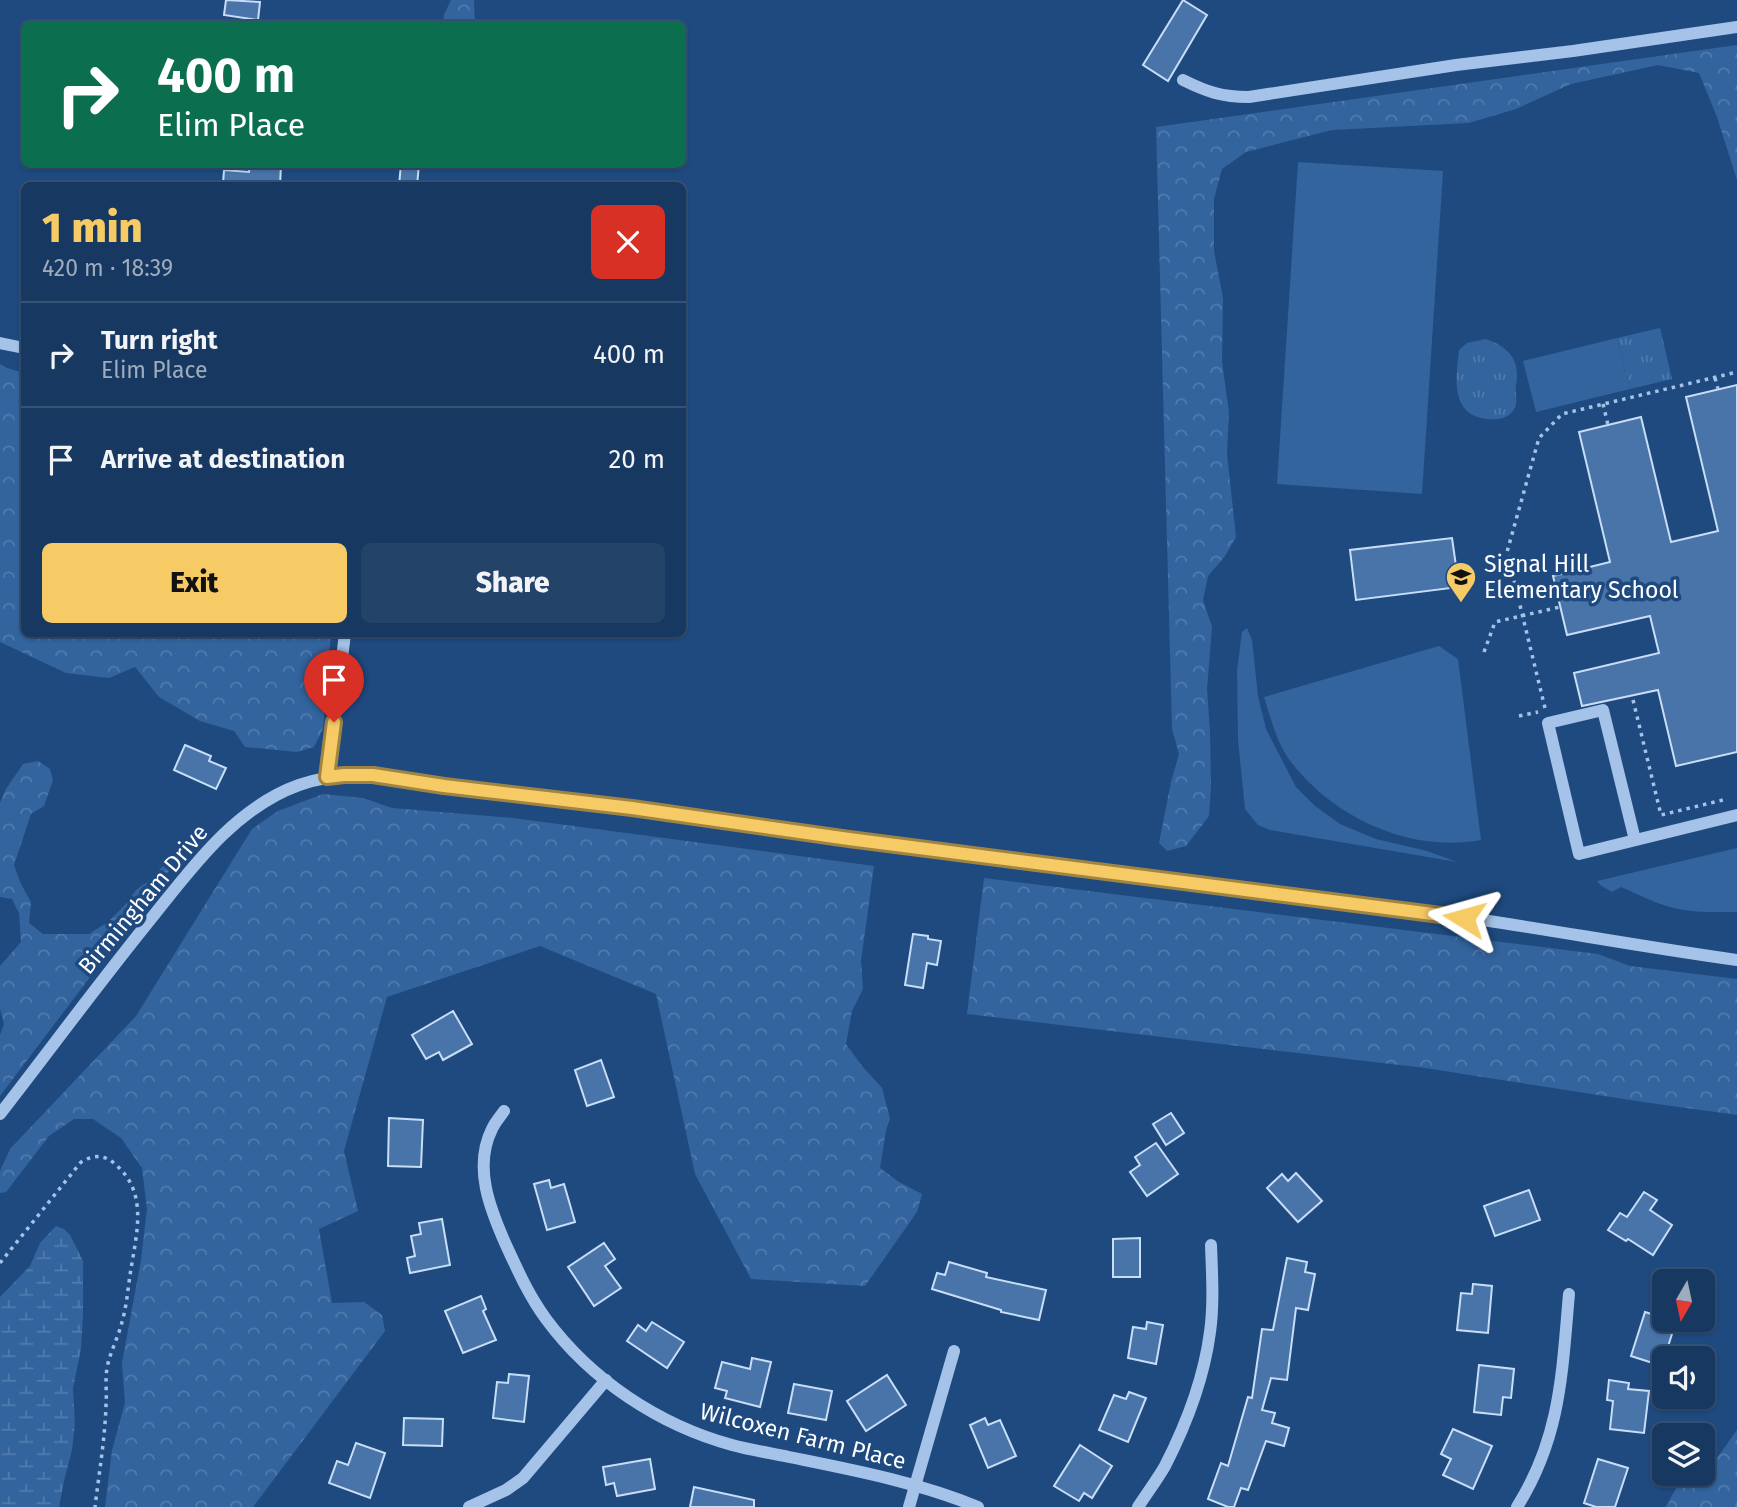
<!DOCTYPE html>
<html lang="en">
<head>
<meta charset="utf-8">
<style>
	:root { --surface:#173860; --page:#244369; --text:#f1f3f6; --muted:#9eacbd; --line:#365275; --accent:#f6cb65 }
	body { margin:0; font-family:"Fira Sans",sans-serif; background:var(--page); color:var(--text); height:100vh; display:flex; flex-direction:column; font-size:26px; white-space:nowrap }
	* { box-sizing:border-box; margin:0 }
	p { font-size:23px; color:var(--muted) }
	.icon { flex:none; width:38px; height:38px; fill:none; stroke:currentColor; stroke-width:2; stroke-linecap:round; stroke-linejoin:round }
	.map { position:relative; flex:1; overflow:hidden }
	.side { position:absolute; left:21px; top:182px; width:665px; height:455px; display:flex; flex-direction:column; background:var(--surface); border-radius:10px; box-shadow:0 2px 5px #0004,0 0 0 2px var(--line) }
	.side>* { flex:none }
	.top-card { position:absolute; left:21px; top:21px; width:665px; height:147px; border-radius:10px; box-shadow:0 2px 5px #0004,0 0 0 2px var(--line); background:#0b6e4f; color:#fff; overflow:hidden }
	.needle { width:46px; rotate:189deg }
	.fabs { position:absolute; left:1652px; top:1269px; display:grid; gap:14px }
	.fabs a { display:grid; place-items:center; width:63px; height:63px; border-radius:10px; background:var(--surface); box-shadow:0 2px 5px #0004,0 0 0 2px var(--line); font-size:35px }
	.pin { position:absolute; display:grid; place-items:center; width:60px; height:60px; color:#fff; margin:-72px -30px; border-radius:50% 50% 50% 0; rotate:-45deg; box-shadow:0 0 7px #0007 }
	.pin .icon { rotate:45deg }
	.me { position:absolute; width:77px; margin:-38px; rotate:278deg; stroke-linejoin:round; filter:drop-shadow(0 0 5px #0008) }
	.turn { display:flex; align-items:center; gap:24px; height:147px; padding:0 21px; font-size:32px }
	.turn .icon { width:91px; height:91px; stroke-width:2.5 }
	.turn b { display:block; font-size:49px; line-height:60px }
	.round { display:grid; place-items:center; flex:none; width:74px; height:74px; border-radius:10px; background:var(--page) }
	.summary { display:flex; align-items:center; justify-content:space-between; height:119px; padding:0 21px }
	h1 { font-size:42px; font-weight:800; line-height:52px; color:var(--accent) }
	.action { display:flex; gap:14px; margin-top:auto; padding:14px 21px }
	.action a { flex:1; height:80px; border-radius:10px; background:var(--accent); color:#111; font-size:28px; font-weight:800; line-height:80px; text-align:center }
	.action a+a { background:var(--page); color:var(--text) }
	ul { padding:0; list-style:none }
	li { display:flex; align-items:center; gap:21px; height:105px; padding:0 21px; border-top:2px solid var(--line) }
	li div { flex:1 }
	li b { display:block; font-size:26px }
	li em { font-style:normal }
	.map>svg:first-child { display:block }
	.green { fill:#33649e }
	.forest { fill:url(#forest-crowns) }
	.wetland { fill:url(#wetland-marsh) }
	.park { fill:url(#park-tufts) }
	.building { fill:#4874aa; stroke:#c8ddf6; stroke-width:2 }
	.lines { fill:none; stroke-linecap:round; stroke-linejoin:round }
	.path { stroke:#a5c3e8; stroke-width:3.5; stroke-dasharray:3.5 5; stroke-linecap:butt }
	.minor { stroke:#a5c3e8; stroke-width:12 }
	.route-casing { stroke:#a08442; stroke-width:18 }
	.route { stroke:#f6cb65; stroke-width:12 }
	.labels { text-anchor:middle; dominant-baseline:central; stroke-width:7; stroke-linejoin:round; paint-order:stroke }
	.poi-label { font-size:23px; fill:#fff; stroke:#1f4a80; text-anchor:start }
	.street-label { font-size:23px; fill:#fff; stroke:#1f4a80 }
</style>
</head>
<body>
<div class="map">
<svg width="1737" height="1507" viewBox="0 0 1737 1507">
	<defs>
		<pattern id="forest-crowns" width="20" height="18" patternUnits="userSpaceOnUse" patternTransform="scale(1.75)"><rect width="20" height="18" fill="#33649e"/><path d="M2 6a3 3 0 1 1 6 0M12 15a3 3 0 1 1 6 0" fill="none" stroke="#527bad"/></pattern>
		<pattern id="wetland-marsh" width="20" height="14" patternUnits="userSpaceOnUse" patternTransform="scale(1.75)"><rect width="20" height="14" fill="#33649e"/><path d="M1 5h8M5 5V1M11 12h8M15 12V8" fill="none" stroke="#527bad"/></pattern>
		<pattern id="park-tufts" width="24" height="20" patternUnits="userSpaceOnUse" patternTransform="scale(1.75)"><rect width="24" height="20" fill="#33649e"/><path d="M3 7l-1-3M5 7V3M7 7l1-3M15 17l-1-3M17 17v-4M19 17l1-3" fill="none" stroke="#527bad"/></pattern>
	</defs>
	<rect width="100%" height="100%" fill="#1f4a80"/>
	<g class="green">
		<path d="M1298,162L1443,171L1422,494L1277,484Z"/>
		<path d="M1617,338L1630,389L1536,412L1523,361Z"/>
		<path d="M1247,628L1252,640L1258,696L1266,729L1296,787L1315,806L1340,824L1376,839L1427,851L1457,862L1270,830L1258,825L1245,809L1238,740L1237,670L1242,632Z"/>
		<path d="M1439,646L1458,659L1481,840C1410,853 1334,818 1291,762C1277,744 1271,719 1264,697Z"/>
		<path d="M1737,848V912C1717,912 1694,913 1674,908C1656,904 1638,894 1621,887L1612,892L1600,885L1597,881Z"/>
	</g>
	<g class="forest">
		<path d="M451,0H474L475,24H443L444,15Z"/>
		<path d="M1737,45V180L1717,117L1699,73L1658,65L1571,84L1516,109L1469,123L1332,130L1246,152L1222,169L1214,199V251L1223,298L1222,362L1229,412L1227,454L1236,537L1225,556L1208,576L1203,600L1212,627L1207,689L1210,732L1211,786L1209,816L1186,846L1167,851L1159,843L1171,782L1179,754L1172,729L1156,127Z"/>
		<path d="M0,364L7,368L24,373V634H331L323,729L314,747L297,752L245,747L234,731L200,721L159,697L135,667L109,678L66,673L0,642Z"/>
		<path d="M38,761L50,769L53,780L44,806L31,814L14,865L21,884L31,902L29,923L43,934H89L108,922L126,904L136,890L147,882L166,863L179,844L193,834L199,836L156,886L134,919L0,1096V1035L4,1024L0,1009V966L21,942L19,913L12,899L0,897V803L6,789L23,764Z"/>
		<path d="M323,794L363,798L392,808L513,818L874,866L861,961L863,989L852,1011L846,1044L862,1066L882,1088L890,1119L886,1130L880,1168L899,1182L922,1194L917,1212L865,1286L751,1279L695,1174L656,994L540,946L387,997L344,1151L358,1211L319,1229L332,1303L364,1302L382,1315L385,1331L253,1507H105L112,1450L125,1403L122,1363L141,1260L147,1209L142,1168L121,1138L93,1119H74L49,1136L6,1192L0,1193V1171L10,1149L136,1016L252,829L278,811Z"/>
		<path d="M984,878L1598,954L1630,966L1737,979V1115L1643,1102L1425,1068L967,1014Z"/>
		<path d="M1737,1430V1507H1666C1676,1489 1680,1474 1703,1474V1469L1717,1458Z"/>
	</g>
	<path class="wetland" d="M56,1226L64,1229L70,1235L83,1261V1315L81,1349L73,1388L75,1424L72,1450L64,1481L59,1507H0V1297L30,1266L40,1243Z"/>
	<g class="park">
		<path d="M1660,328L1672,379L1630,389L1617,338Z"/>
		<path d="M1485,339C1503,344 1518,356 1517,376C1517,382 1515,387 1516,392C1516,400 1518,406 1512,412C1506,419 1496,420 1487,419C1450,415 1456,377 1459,350L1467,343Z"/>
	</g>
	<g class="building">
		<path d="M226,0L260,2L258,20L224,15Z"/>
		<path d="M1183,0L1207,15L1168,81L1143,65Z"/>
		<path d="M250,164H281L280,186L223,184L224,170L249,172Z"/>
		<path d="M401,164H419L417,186H399Z"/>
		<path d="M1737,385V752L1676,766L1658,690L1582,706L1574,673L1659,653L1650,616L1567,635L1553,576L1610,562L1579,432L1641,417L1671,542L1718,531L1686,397Z"/>
		<path d="M1452,538L1459,587L1356,600L1350,550Z"/>
		<path d="M185,745L211,756L209,761L226,768L216,789L174,770Z"/>
		<path d="M913,934L928,936V939L941,941L937,965L927,963L923,988L905,985Z"/>
		<path d="M453,1011L472,1044L443,1060L439,1052L426,1059L412,1035Z"/>
		<path d="M601,1060L614,1097L587,1106L575,1070Z"/>
		<path d="M1171,1113L1184,1133L1166,1145L1153,1124Z"/>
		<path d="M389,1118L423,1120L421,1167L388,1166Z"/>
		<path d="M1156,1143L1178,1174L1147,1196L1130,1172L1140,1165L1135,1157Z"/>
		<path d="M1296,1173L1322,1201L1298,1222L1267,1188L1282,1174L1288,1181Z"/>
		<path d="M549,1180L551,1188L564,1184L575,1222L547,1230L534,1184Z"/>
		<path d="M1529,1190L1540,1220L1495,1236L1484,1206Z"/>
		<path d="M1644,1192L1657,1200L1650,1210L1672,1225L1653,1255L1628,1239L1626,1241L1608,1230L1620,1213L1627,1217Z"/>
		<path d="M442,1219L450,1265L410,1273L407,1258L415,1256L411,1236L421,1234L419,1223Z"/>
		<path d="M1140,1238V1277H1113V1239Z"/>
		<path d="M604,1243L615,1259L605,1266L621,1288L594,1306L568,1267Z"/>
		<path d="M1287,1258L1307,1262L1305,1272L1315,1274L1308,1310L1296,1308L1287,1380L1271,1378L1262,1410L1275,1413L1272,1423L1289,1428L1284,1446L1266,1441L1248,1490L1241,1488L1234,1507H1228L1208,1499L1221,1463L1228,1466L1248,1397L1252,1398L1262,1329L1273,1330Z"/>
		<path d="M949,1262L987,1273L986,1277L1046,1290L1039,1320L1001,1312V1310L932,1289L937,1273L945,1275Z"/>
		<path d="M1473,1284L1492,1286L1488,1333L1457,1330L1461,1293L1472,1294Z"/>
		<path d="M481,1296L486,1309L483,1311L496,1340L463,1353L445,1311Z"/>
		<path d="M1645,1312L1664,1318V1320L1676,1321L1662,1366L1631,1356Z"/>
		<path d="M652,1322L684,1342L667,1368L627,1341L638,1325L646,1331Z"/>
		<path d="M1147,1322L1163,1325L1156,1364L1128,1358L1133,1327L1146,1329Z"/>
		<path d="M752,1358L771,1362L760,1407L725,1398L727,1391L715,1388L722,1362L750,1369Z"/>
		<path d="M1479,1365L1514,1369L1511,1398L1503,1397L1501,1415L1474,1412Z"/>
		<path d="M509,1374L529,1376L524,1422L493,1418L497,1382L508,1383Z"/>
		<path d="M887,1375L906,1405L866,1431L847,1401Z"/>
		<path d="M1609,1380L1629,1383L1628,1389L1649,1391L1644,1433L1610,1429L1613,1401L1607,1400Z"/>
		<path d="M794,1384L832,1391L826,1420L788,1413Z"/>
		<path d="M1129,1392L1146,1398L1128,1442L1099,1430L1114,1395L1126,1399Z"/>
		<path d="M404,1418L443,1419L442,1446L403,1445Z"/>
		<path d="M985,1418L988,1425L1000,1420L1016,1456L988,1468L970,1425Z"/>
		<path d="M1453,1429L1492,1446L1473,1489L1443,1475L1451,1459L1441,1454Z"/>
		<path d="M356,1443L385,1453L370,1498L329,1483L337,1461L348,1465Z"/>
		<path d="M1080,1445L1112,1466L1092,1498L1084,1493L1079,1501L1054,1486Z"/>
		<path d="M650,1459L655,1489L617,1496L614,1483L606,1485L603,1467Z"/>
		<path d="M1598,1459L1628,1468L1615,1507H1596L1584,1503Z"/>
		<path d="M694,1487L754,1500V1507H690Z"/>
	</g>
	<g class="lines">
		<g class="path">
			<path d="M1715,378L1718,389"/>
			<path d="M1603,404L1608,425"/>
			<path d="M1484,652L1495,622L1560,607"/>
			<path d="M1633,700L1661,815L1723,800"/>
			<path d="M1545,708L1507,552L1539,438L1562,414L1737,372"/>
			<path d="M1519,716L1538,712"/>
			<path d="M0,1263L81,1162C93,1155 104,1154 115,1164C148,1192 137,1231 131,1269C128,1286 127,1305 122,1322C118,1338 110,1352 107,1368C105,1380 107,1393 106,1405C105,1439 99,1473 95,1507"/>
		</g>
		<g class="minor">
			<path d="M1183,80C1207,92 1222,97 1249,97L1456,65L1573,51L1737,27"/>
			<path d="M0,343L24,348"/>
			<path d="M327,777L345,634"/>
			<path d="M1635,840L1603,710L1548,723L1579,854L1737,815"/>
			<path d="M504,1111C500,1117 495,1122 492,1129C473,1167 490,1209 506,1245C518,1271 529,1296 546,1319C591,1380 659,1425 732,1445C750,1450 770,1453 789,1457C853,1470 917,1482 978,1507"/>
			<path d="M0,1114C49,1051 96,987 146,925C189,872 232,809 299,785C357,764 419,783 478,790C567,800 655,811 743,824C973,857 1205,882 1435,913C1536,927 1636,946 1737,960"/>
			<path d="M469,1507L506,1490L523,1478L606,1380"/>
			<path d="M909,1507L954,1351"/>
			<path d="M1138,1507C1147,1493 1157,1480 1165,1466C1186,1425 1204,1378 1210,1332C1214,1304 1212,1274 1211,1245"/>
			<path d="M1517,1507C1561,1437 1562,1372 1569,1294"/>
		</g>
	</g>
	<g class="lines">
		<g class="route-casing">
			<path id="route" d="M334,722L327,777L344,775H373L444,786L632,808L849,839L1464,918"/>
		</g>
		<use href="#route" class="route"/>
	</g>
	<defs>
		<g id="school-pin" transform="scale(1.575)"><path d="M0 17L-7.5 6A9.5 9.5 0 1 1 7.5 6Z" fill="#f6cb65" stroke="#1f4a80"/><path d="M0-5L7-2L0 1L-7-2ZM-4 1L0 2.5L4 1V4Q0 6-4 4Z" fill="#111"/></g>
	</defs>
	<g fill-rule="evenodd">
		<use href="#school-pin" x="1461" y="577"/>
	</g>
	<g class="labels">
		<g class="poi-label">
			<text x="1484" y="564">Signal Hill<tspan x="1484" dy="26">Elementary School</tspan></text>
		</g>
		<g class="street-label">
			<text transform="translate(143 899) rotate(-50)">Birmingham Drive</text>
			<text transform="translate(803 1436) rotate(14)">Wilcoxen Farm Place</text>
		</g>
	</g>
</svg>
<div class="fabs">
<a><svg class="needle" viewBox="-14 -14 28 28"><path d="M0-13l5 13h-10z" fill="#e53935"/><path d="M0 13l5-13h-10z" fill="#9eacbd"/></svg></a>
<a><svg class="icon" aria-label="sound" viewBox="0 0 24 24"><path d="M4 9h4l5-4v14l-5-4H4zM17 9q2 3 0 6"/></svg></a>
<a><svg class="icon" aria-label="layers" viewBox="0 0 24 24"><path d="M12 4l9 5-9 5-9-5zM3 14l9 5 9-5"/></svg></a>
</div>
<div class="pin" style="left:334px;top:722px;background:#d93025"><svg class="icon" aria-label="arrive" viewBox="0 0 24 24"><path d="M6 21V4h12l-3 4 3 4H6"/></svg></div>
<svg class="me" style="left:1464px;top:918px" viewBox="-20 -20 40 40"><path d="M0-17L14 15 0 8-14 15z" fill="#f6cb65" stroke="#fff" stroke-width="4"/></svg>
<div class="top-card">
<div class="turn"><svg class="icon" aria-label="right" viewBox="0 0 24 24"><path d="M7 20v-9h11M14 6l5 5-5 5"/></svg><div><b>400 m</b>Elim Place</div></div>
</div>
<section class="side">
<div class="summary"><div><h1>1 min</h1><p>420 m · 18:39</p></div><a class="round" style="background:#d93025;color:#fff"><svg class="icon" aria-label="close" viewBox="0 0 24 24"><path d="M6 6l12 12M18 6L6 18"/></svg></a></div>
<ul>
<li><svg class="icon" aria-label="right" viewBox="0 0 24 24"><path d="M7 20v-9h11M14 6l5 5-5 5"/></svg><div><b>Turn right</b><p>Elim Place</p></div><em>400 m</em></li>
<li><svg class="icon" aria-label="arrive" viewBox="0 0 24 24"><path d="M6 21V4h12l-3 4 3 4H6"/></svg><div><b>Arrive at destination</b></div><em>20 m</em></li>
</ul>
<div class="action"><a>Exit</a><a>Share</a></div>
</section>
</div>
</body>
</html>
